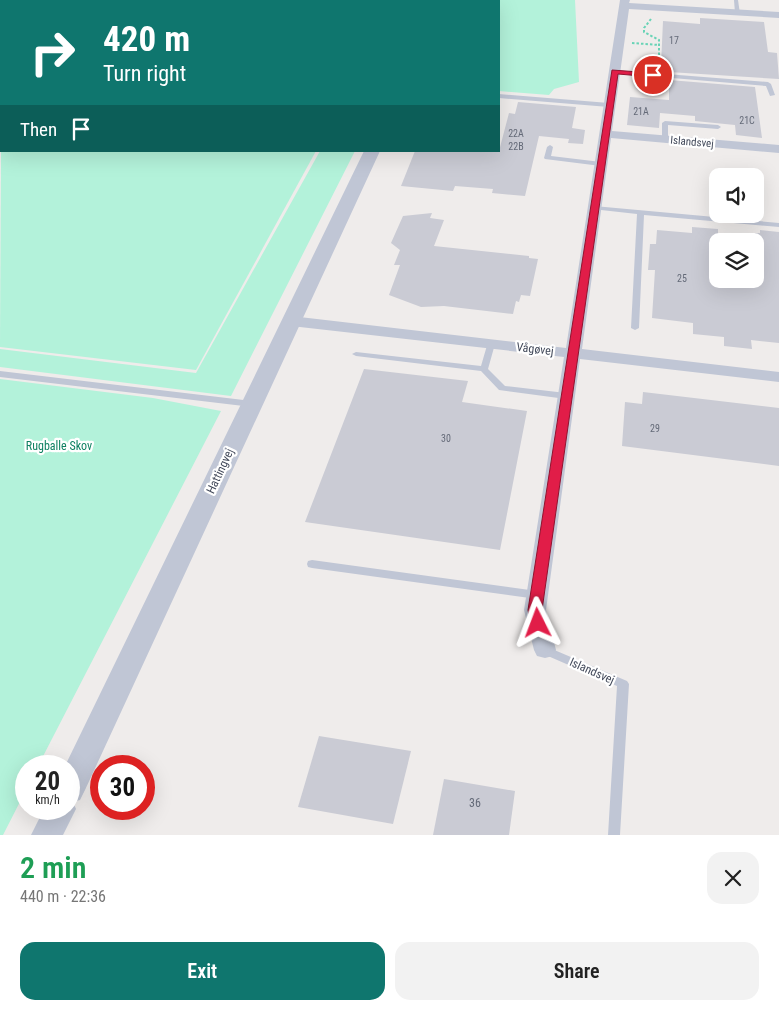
<!DOCTYPE html>
<html lang="en">
<head>
<meta charset="utf-8">
<style>
	:root { --surface:#fff; --page:#f2f2f2; --text:#222; --muted:#767676; --accent:#0f766e }
	body { margin:0; font-family:"Roboto Condensed",sans-serif; background:var(--page); color:var(--text); height:100vh; display:flex; flex-direction:column; font-size:19px; white-space:nowrap }
	* { box-sizing:border-box; margin:0 }
	p { font-size:16px; color:var(--muted) }
	.icon { flex:none; width:28px; height:28px; fill:none; stroke:currentColor; stroke-width:2; stroke-linecap:round; stroke-linejoin:round }
	.map { position:relative; height:835px; overflow:hidden }
	.sheet { display:flex; flex-direction:column; background:var(--surface); flex:1 }
	.sheet>* { flex:none }
	.top-card { position:absolute; left:0px; top:0px; width:500px; height:152px; box-shadow:0 5px 20px #0002; background:#0f766e; color:#fff; overflow:hidden }
	.fabs { position:absolute; left:709px; top:168px; display:grid; gap:10px }
	.fabs a { display:grid; place-items:center; width:55px; height:55px; border-radius:10px; background:var(--surface); box-shadow:0 5px 20px #0002; font-size:25px }
	.speed { position:absolute; left:15px; top:755px; display:flex; gap:10px; font-size:25px; font-weight:700; text-align:center }
	.speed>* { display:grid; place-content:center; width:65px; height:65px; border-radius:50%; background:var(--surface); box-shadow:0 5px 20px #0002; line-height:1 }
	.speed small { font-size:12px; font-weight:400 }
	.speed .limit { border:8px solid #d22; background:#fff; color:#111 }
	.pin { position:absolute; display:grid; place-items:center; width:42px; height:42px; color:#fff; margin:-21px; border:2px solid #fff; border-radius:50%; box-shadow:0 1px 5px #0007 }
	.me { position:absolute; width:55px; margin:-28px; rotate:357deg; stroke-linejoin:round; filter:drop-shadow(0 0 4px #0008) }
	.turn { display:flex; align-items:center; gap:18px; height:105px; padding:0 20px; font-size:22px }
	.turn .icon { width:65px; height:65px; stroke-width:2.5 }
	.turn b { display:block; font-size:35px; line-height:42px }
	.then { display:flex; align-items:center; height:48px; padding:0 20px; background:#0003; gap:10px; font-size:19px }
	.round { display:grid; place-items:center; flex:none; width:52px; height:52px; border-radius:15px; background:var(--page) }
	.overview { display:flex; align-items:center; justify-content:space-between; height:85px; padding:0 20px }
	h1 { font-size:30px; font-weight:600; line-height:38px; color:#1e9e55 }
	.action { display:flex; gap:10px; margin-top:auto; padding:10px 20px }
	.action a { flex:1; height:58px; border-radius:15px; background:var(--accent); color:#fff; font-size:20px; font-weight:600; line-height:58px; text-align:center }
	.action a+a { background:var(--page); color:var(--text) }
	.map>svg:first-child { display:block }
	.green { fill:#b3f2da }
	.building { fill:#cacbd4 }
	.lines { fill:none; stroke-linecap:round; stroke-linejoin:round }
	.path { stroke:#69d3b6; stroke-width:2; stroke-dasharray:2.5 2; stroke-linecap:butt }
	.service { fill:#c0c6d5; fill-rule:evenodd }
	.minor { fill:#c0c6d5; fill-rule:evenodd }
	.tertiary { fill:#c0c6d5; fill-rule:evenodd }
	.route { fill:#e11d48; stroke:#92132f }
	.labels { text-anchor:middle; dominant-baseline:central; stroke-width:4.5; stroke-linejoin:round; paint-order:stroke }
	.number-label { font-size:10px; fill:#646a78 }
	.far-street-label { font-size:11px; fill:#42495a; stroke:#fff }
	.street-label { font-size:12px; fill:#42495a; stroke:#fff }
	.park-label { font-size:12px; fill:#0e8061; stroke:#fff }
	.near-number-label { font-size:12px; fill:#646a78 }
</style>
</head>
<body>
<div class="map">
<svg width="779" height="835" viewBox="0 0 779 835">
	<rect width="100%" height="100%" fill="#efeceb"/>
	<g class="green">
		<path d="M462,0H575L579,82L554,89L549,95L499,91V1Z"/>
		<path d="M1,151H316L196,370L0,347Z"/>
		<path d="M320,151H355L231,396L0,367V349L196,373Z"/>
		<path d="M0,379L153,398L221,411L38,766H26V790L3,835H0Z"/>
	</g>
	<g class="building">
		<path d="M700,18L764,22L768,52L777,53L779,79L669,72V65H661L663,21L700,24Z"/>
		<path d="M669,80L755,87L762,138L736,135L735,125L695,121V116L660,113L659,128L627,125L630,97L669,100Z"/>
		<path d="M518,102L576,107L572,128L585,130L583,144L568,143L569,139L539,136L525,196L492,193L493,189L455,186L453,191L401,186L415,151H499L509,113L515,114Z"/>
		<path d="M432,213L430,218L444,220L434,246L529,256V258L538,259L530,296L521,295L519,302L516,301L513,314L444,306L421,307L389,295L400,265H394L400,250L391,243L403,216Z"/>
		<path d="M692,227L718,229V279H755V233H760V230L779,232V343L751,340L752,349L724,346V337L693,334V323L652,318L655,270H648L650,244H656L657,230L692,233Z"/>
		<path d="M364,369L468,381L462,402L527,411L500,550L305,522Z"/>
		<path d="M643,392L779,408V466L622,446L625,402L642,404Z"/>
		<path d="M319,736L411,751L393,824L298,807Z"/>
		<path d="M444,779L515,791L509,835H433Z"/>
	</g>
	<g class="lines">
		<g class="path">
			<path d="M651,19L644,28V32L659,40V66"/>
			<path d="M632,43L659,45"/>
		</g>
		<g class="service">
			<path d="M734,0H738L740,14L735,13Z"/>
			<path d="M615,70L768,82L771,84L775,95L770,96L766,86L613,73L612,72Z"/>
			<path d="M499,94L609,103L612,105L609,107L499,98Z"/>
			<path d="M665,121L718,125L721,127L718,129L668,125V140L665,142L662,140V123Z"/>
			<path d="M550,145L553,147L551,156L601,162L604,164L601,166L545,159L544,158L547,147Z"/>
			<path d="M594,206L779,223V227L644,215L639,328L635,330L631,328L637,214L592,209V207Z"/>
			<path d="M488,342H494L495,344L488,369L505,386L566,393L570,396L566,399L499,390L481,371L356,356L352,354L356,352L481,366Z"/>
			<path d="M0,371L252,401L256,404L252,407L0,377Z"/>
			<path d="M312,560L537,591L541,592L542,595L541,598L537,599L312,568L308,567L307,564L308,561Z"/>
			<path d="M545,646L627,681L629,684L620,835H608L617,686L541,653L540,650L541,647Z"/>
		</g>
		<path class="minor" d="M620,0H630L629,3L779,12V18L629,9L612,131L779,145V153L611,138L582,349L779,372V382L580,359L546,610L556,650L553,656L545,658L537,656L534,650L524,610L564,357L291,326L283,321L291,316L566,348Z"/>
		<g class="tertiary">
			<rect x="437" y="0" width="12" height="1"/>
			<path d="M364,151H380L85,790L80,800L73,802L76,809L63,835H31L44,809H69V766H65Z"/>
		</g>
	</g>
	<path class="route" d="M612,70L653,73L657,75L653,77L618,74L542,610L545,623L538,628L531,623L528,610Z"/>
	<g class="labels">
		<g class="number-label">
			<text x="674" y="40">17</text>
			<text x="641" y="111">21A</text>
			<text x="747" y="120">21C</text>
			<text x="516" y="133">22A</text>
			<text x="516" y="146">22B</text>
			<text x="682" y="278">25</text>
			<text x="655" y="428">29</text>
			<text x="446" y="438">30</text>
		</g>
		<g class="far-street-label">
			<text transform="translate(692 142) rotate(5)">Islandsvej</text>
		</g>
		<g class="street-label">
			<text transform="translate(535 349) rotate(7)">Vågøvej</text>
			<text transform="translate(220 471) rotate(-65)">Hattingvej</text>
			<text transform="translate(592 671) rotate(24)">Islandsvej</text>
		</g>
		<g class="park-label">
			<text x="59" y="446">Rugballe Skov</text>
		</g>
		<g class="near-number-label">
			<text x="475" y="803">36</text>
		</g>
	</g>
</svg>
<div class="fabs">
<a><svg class="icon" aria-label="sound" viewBox="0 0 24 24"><path d="M4 9h4l5-4v14l-5-4H4zM17 9q2 3 0 6"/></svg></a>
<a><svg class="icon" aria-label="layers" viewBox="0 0 24 24"><path d="M12 4l9 5-9 5-9-5zM3 14l9 5 9-5"/></svg></a>
</div>
<div class="speed"><div>20<small>km/h</small></div><div class="limit">30</div></div>
<div class="pin" style="left:653px;top:75px;background:#d93025"><svg class="icon" aria-label="arrive" viewBox="0 0 24 24"><path d="M6 21V4h12l-3 4 3 4H6"/></svg></div>
<svg class="me" style="left:538px;top:623px" viewBox="-20 -20 40 40"><path d="M0-17L14 15 0 8-14 15z" fill="#e11d48" stroke="#fff" stroke-width="4"/></svg>
<div class="top-card">
<div class="turn"><svg class="icon" aria-label="right" viewBox="0 0 24 24"><path d="M7 20v-9h11M14 6l5 5-5 5"/></svg><div><b>420 m</b>Turn right</div></div>
<div class="then">Then<svg class="icon" aria-label="arrive" viewBox="0 0 24 24"><path d="M6 21V4h12l-3 4 3 4H6"/></svg></div>
</div>
</div>
<section class="sheet">
<div class="overview"><div><h1>2 min</h1><p>440 m · 22:36</p></div><a class="round"><svg class="icon" aria-label="close" viewBox="0 0 24 24"><path d="M6 6l12 12M18 6L6 18"/></svg></a></div>
<div class="action"><a>Exit</a><a>Share</a></div>
</section>
</body>
</html>
